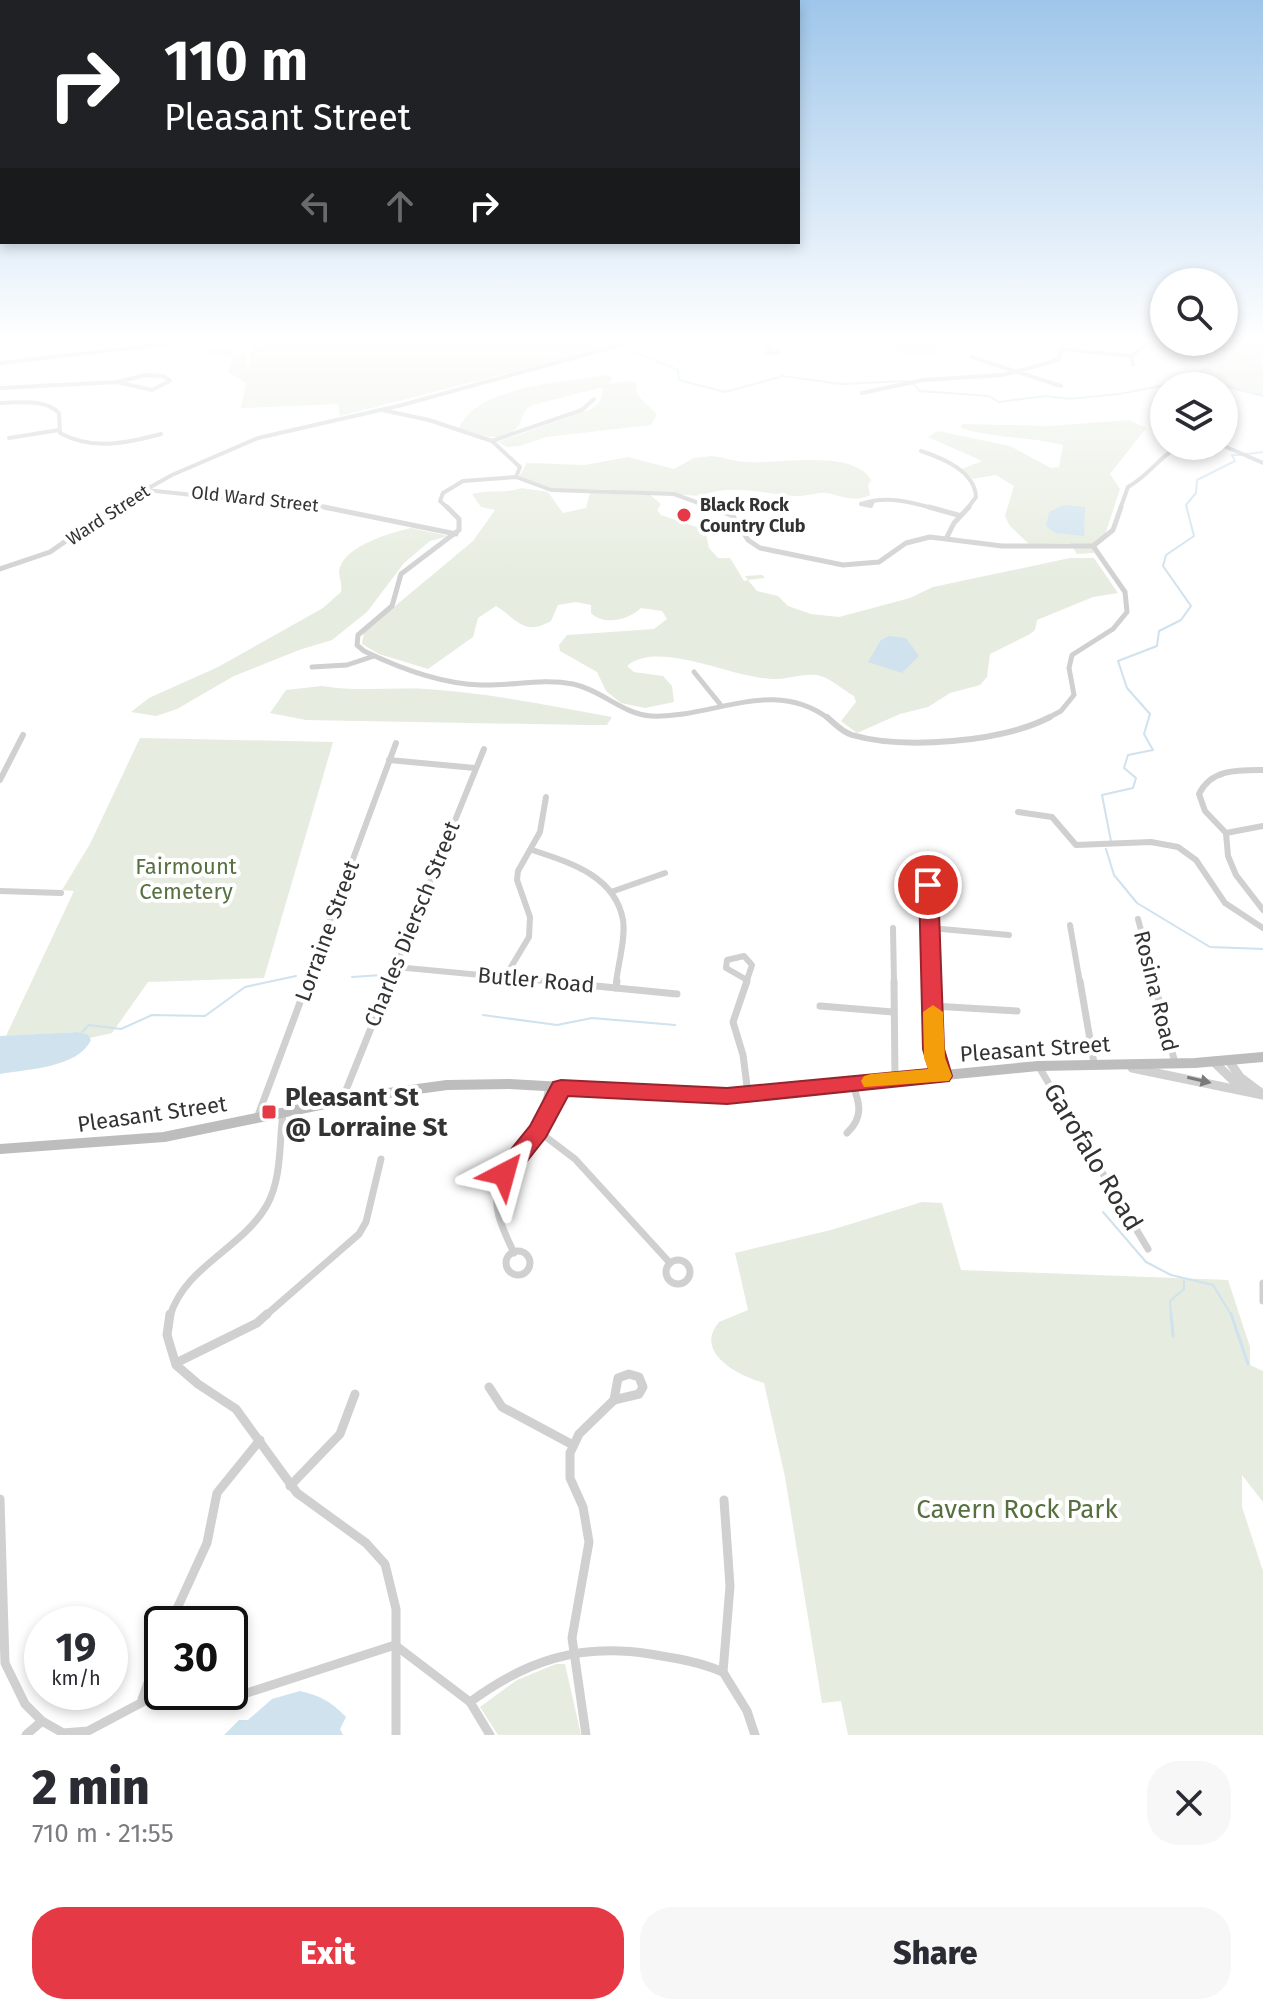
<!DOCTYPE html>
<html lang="en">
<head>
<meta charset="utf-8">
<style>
	:root { --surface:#fff; --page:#f7f7f7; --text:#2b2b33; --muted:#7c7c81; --accent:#e63946 }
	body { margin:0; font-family:"Fira Sans",sans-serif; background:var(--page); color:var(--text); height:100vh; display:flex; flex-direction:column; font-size:30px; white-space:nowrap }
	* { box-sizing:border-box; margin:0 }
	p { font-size:26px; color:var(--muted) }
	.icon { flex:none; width:44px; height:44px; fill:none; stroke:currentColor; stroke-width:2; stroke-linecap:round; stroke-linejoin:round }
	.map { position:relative; height:1735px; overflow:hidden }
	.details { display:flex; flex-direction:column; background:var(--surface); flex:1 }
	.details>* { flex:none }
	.hud { position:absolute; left:0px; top:0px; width:800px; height:244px; box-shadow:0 4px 12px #0003; background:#202124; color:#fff; overflow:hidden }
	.buttons { position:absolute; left:1150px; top:268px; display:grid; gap:16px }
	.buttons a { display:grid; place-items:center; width:88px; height:88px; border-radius:50%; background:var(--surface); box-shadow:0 4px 12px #0003; font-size:40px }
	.speed { position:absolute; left:24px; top:1606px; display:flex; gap:16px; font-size:40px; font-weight:700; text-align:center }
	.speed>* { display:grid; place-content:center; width:104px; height:104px; border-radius:50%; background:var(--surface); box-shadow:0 4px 12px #0003; line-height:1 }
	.speed small { font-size:20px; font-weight:400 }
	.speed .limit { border:4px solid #111; border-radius:12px; background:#fff; color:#111 }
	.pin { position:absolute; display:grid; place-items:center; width:68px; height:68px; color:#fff; margin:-34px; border:4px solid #fff; border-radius:50%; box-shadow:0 2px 8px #0007 }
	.me { position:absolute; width:88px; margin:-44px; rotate:39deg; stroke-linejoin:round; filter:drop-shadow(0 0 6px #0008) }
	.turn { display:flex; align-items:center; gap:28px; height:168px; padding:0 32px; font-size:36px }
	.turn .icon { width:104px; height:104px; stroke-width:2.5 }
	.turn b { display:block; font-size:56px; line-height:68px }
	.lanes { display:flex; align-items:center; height:76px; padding:0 32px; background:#0003; justify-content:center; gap:40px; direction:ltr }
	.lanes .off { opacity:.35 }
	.round { display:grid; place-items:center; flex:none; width:84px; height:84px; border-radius:32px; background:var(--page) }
	.summary { display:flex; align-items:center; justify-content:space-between; height:136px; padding:0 32px }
	h1 { font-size:48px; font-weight:800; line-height:60px }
	.button { display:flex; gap:16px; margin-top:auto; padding:16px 32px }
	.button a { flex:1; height:92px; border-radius:32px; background:var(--accent); color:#fff; font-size:32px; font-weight:800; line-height:92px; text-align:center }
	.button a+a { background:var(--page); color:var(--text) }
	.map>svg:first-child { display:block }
	.green { fill:#e6ecdf }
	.water { fill:#cfe2ee }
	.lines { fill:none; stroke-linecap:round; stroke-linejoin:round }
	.stream-far1 { stroke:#cfe2ee; stroke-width:2 }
	.stream { stroke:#cfe2ee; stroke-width:3 }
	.minor-far4 { stroke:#d0d0d0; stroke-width:4 }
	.minor-far3 { stroke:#d0d0d0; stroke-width:5 }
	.minor-far2 { stroke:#d0d0d0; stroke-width:6 }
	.minor-far1 { stroke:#d0d0d0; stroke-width:7 }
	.minor { stroke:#d0d0d0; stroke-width:9 }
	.tertiary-far2 { stroke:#d0d0d0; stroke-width:4 }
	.tertiary-far1 { stroke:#d0d0d0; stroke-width:5 }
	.tertiary { stroke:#d0d0d0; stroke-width:9 }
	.secondary { stroke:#bdbdbd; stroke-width:10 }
	.oneway { fill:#7a7a7a }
	.route { fill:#e63946; stroke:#96252e; stroke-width:2 }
	.slow { fill:#f59e0b }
	.poi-dot { fill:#e63946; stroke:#fff; stroke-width:3 }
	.labels { text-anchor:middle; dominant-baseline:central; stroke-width:8; stroke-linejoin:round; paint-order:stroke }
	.far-street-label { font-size:18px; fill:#333; stroke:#fff }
	.far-poi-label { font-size:18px; font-weight:bold; fill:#333; stroke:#fff; text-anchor:start }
	.park-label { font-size:22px; fill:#56703f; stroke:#fff }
	.street-label { font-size:22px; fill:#333; stroke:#fff }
	.near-poi-label { font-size:26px; font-weight:bold; fill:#333; stroke:#fff; text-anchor:start }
	.near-street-label { font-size:26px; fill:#333; stroke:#fff }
	.near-park-label { font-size:26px; fill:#56703f; stroke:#fff }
</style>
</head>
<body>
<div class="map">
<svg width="1263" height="1735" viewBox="0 0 1263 1735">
	<rect width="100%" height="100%" fill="#fff"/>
	<g class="green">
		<path d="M307,342H608L617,345L340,416L338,404L241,408L246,383L228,372L232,358L198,351L227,349L246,353L248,370L253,346Z"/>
		<path d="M893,342H975L980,347L931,350L935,355L904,357Z"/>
		<path d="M1206,342H1263V396L1212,382L1171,384L1199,374L1211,361L1225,357L1223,352Z"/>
		<path d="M606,375L613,378L609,384L630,381L636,384L638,396L657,414L651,425L546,437L520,446L507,447L498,442L592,409L600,401L604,387L532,405C522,410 524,417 519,425C504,446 478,434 459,429C476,385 563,383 606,375Z"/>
		<path d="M1129,420L1146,428L1110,474L1120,489L1105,535L1091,545L1094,553L1077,554L1070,543L1029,544L1010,526L1005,516L1014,486L996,475L973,479L962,469L982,461L928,437L938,431L1010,446L1051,468L1059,467L1063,445C1029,436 994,439 961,428L962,424L1050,426Z"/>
		<path d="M711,456C724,457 735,462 748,462C780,464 854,449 871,480L868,485L870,495C855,503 842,496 827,493C816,492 806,497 795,496C765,494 729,483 701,496L600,489H552L519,477L527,463L585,465L628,457L674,469L694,458Z"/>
		<path d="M522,488L548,492L563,513L586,508L590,493L650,495L661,504L657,510L661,515L705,530L709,548L718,558H730L744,581L748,580L745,576L762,575L765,578L748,580L757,591L778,596L788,606L811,614L839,617L910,598L933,587L1070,558H1094L1118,593L1093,597L1037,620L1035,630L1030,634L990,654L987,677L980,685L950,693L928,707L900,714L857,733L841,721L856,702L854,696C843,690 828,676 816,675C801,673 786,680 772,679C733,678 657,639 627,666L634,672L663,676L672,686L674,702L645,708L621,703L606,691L597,672L560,651L559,645L567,635L654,629L667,619L662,611L641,608C629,620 603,626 591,613V605L576,602L558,605L551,621C524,637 516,618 496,606L478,618L473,637L428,669L379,654L362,644L364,632L473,541L495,510L481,507L472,494C489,489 504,494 522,488Z"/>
		<path d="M411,528L448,536L430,541L404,563L367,612L332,640L299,650L234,676L177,709L156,716L131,712L149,698L218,667L323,608L341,592C343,583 337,576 340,567C348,545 390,533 411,528Z"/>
		<path d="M322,686C358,692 392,687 427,689C490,693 551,706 612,717L607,725H587L306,720L270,713L286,690Z"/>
		<path d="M140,738L333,742L264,978L148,982L112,1033L90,1038L77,1032L6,1036L74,891L62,890L90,844Z"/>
		<path d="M922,1202L942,1203L961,1270L1228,1280L1250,1347V1365L1263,1371V1502L1242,1475V1507L1263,1571V1735H848L841,1701L822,1703L785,1477L764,1383C739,1376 693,1353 719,1322L748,1310L735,1253L831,1230Z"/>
		<path d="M556,1664H565L581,1735H498L480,1707L517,1680Z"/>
	</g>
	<g class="water">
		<path d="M1063,505L1085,507L1084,536L1055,533L1046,526L1049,512Z"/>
		<path d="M889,636L906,638L919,656L902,673L868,662L881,640Z"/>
		<path d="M77,1032L88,1035L91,1040C78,1068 27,1069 0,1074V1036Z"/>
		<path d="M300,1691C319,1695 332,1702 346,1717L340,1729L343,1735H224L239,1720H248L272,1699Z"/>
	</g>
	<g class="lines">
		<g class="stream-far1">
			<path d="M608,342L615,344"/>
			<path d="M1263,345L1260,346L1263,349"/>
			<path d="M621,346L678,370L679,380L725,392L783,376L841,384L906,381"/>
			<path d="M1192,382L1199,380L1202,370L1263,355"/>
			<path d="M912,383L920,391L989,396L999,402L1046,396L1069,399L1119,394L1171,384L1209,382L1223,386"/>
			<path d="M1224,386L1263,396"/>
			<path d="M1247,454L1263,452"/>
			<path d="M1111,841L1102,795L1133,788L1136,778L1124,768L1128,755L1153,750L1144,734L1150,714L1127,688L1118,661L1157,646L1159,631L1181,620L1191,606L1163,566L1166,555L1194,536L1186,505L1196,493L1197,480L1235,461L1232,455H1241"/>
			<path d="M1106,849L1114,875L1137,903L1210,947L1263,949"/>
			<path d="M352,977L382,975"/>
			<path d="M483,1015L557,1025L592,1018L675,1025"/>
			<path d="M82,1032L89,1025L121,1029L152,1015L205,1016L245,987L296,976"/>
			<path d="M1103,1212L1146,1262L1171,1275L1213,1285L1232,1316"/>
			<path d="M1171,1316L1170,1301L1184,1289V1281"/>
		</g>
		<g class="stream">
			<path d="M1171,1314L1173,1336"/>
			<path d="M1231,1314L1248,1364"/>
		</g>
		<g class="minor-far4">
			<path d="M768,342L771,349"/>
			<path d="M771,349L780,352L767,353Z"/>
			<path d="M1064,349L1131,356L1133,365"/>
			<path d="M1131,356L1149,342"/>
			<path d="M972,357L1061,386"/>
			<path d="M0,363L183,342"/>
			<path d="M146,375L163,376L170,381L152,390L117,382Z"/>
			<path d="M0,388L117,382"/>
			<path d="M862,393L923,380L1003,375L1058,360L1065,342"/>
			<path d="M0,403C19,403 44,398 59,413L60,433C93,451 127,443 161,434"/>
			<path d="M382,410L429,420L492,441L520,467L516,477"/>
			<path d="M1224,418V428"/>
			<path d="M9,438L59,430"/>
			<path d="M492,441L582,410L594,399"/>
			<path d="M1224,446L1263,463"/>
			<path d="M921,451C942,458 975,471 976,497L967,509"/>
			<path d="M146,490L240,500L304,502L332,509"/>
			<path d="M873,501L871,506L861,504C887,495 911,502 936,509"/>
			<path d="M449,509L440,501L443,493L463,481L516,477L551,490L674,494L715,509"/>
			<path d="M1120,509L1128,487C1150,475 1161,454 1181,446"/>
		</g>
		<g class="minor-far3">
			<path d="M324,507L456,534"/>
			<path d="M447,507L459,519V530L401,574L392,606L358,635L357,645L364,651C399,668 441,684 481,685C512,686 542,678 573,684C602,690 622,714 651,716C712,719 773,676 829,719"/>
			<path d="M710,507L733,516L748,540L760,548L843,565L879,562L906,543L930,537L1002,546H1093L1125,592L1127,612L1113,629L1072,655L1069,668L1074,695L1061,711L1046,719"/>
			<path d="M929,507L958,515"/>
			<path d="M947,537L954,523L969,507"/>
			<path d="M1093,546L1113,530L1121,507"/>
			<path d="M312,667L347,665L374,656"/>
			<path d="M694,672L720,704"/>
		</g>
		<g class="minor-far2">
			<path d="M827,717C835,724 842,732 852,735C904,750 1002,742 1050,717"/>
			<path d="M389,760L475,768"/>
			<path d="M1263,770C1238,770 1211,769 1199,794L1205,811L1226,833L1228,856L1236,875L1263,910"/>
			<path d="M0,780L23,735"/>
			<path d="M1018,812L1052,817L1076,845L1151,842L1178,847L1196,860L1225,903L1263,928"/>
			<path d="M1226,833L1263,826"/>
			<path d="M532,850C568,862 615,875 623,920C626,938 618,964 616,983"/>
			<path d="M928,885L931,983"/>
			<path d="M0,891L61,893"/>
			<path d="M611,892L665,873"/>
			<path d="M1138,919L1155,983"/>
			<path d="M1070,925L1080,983"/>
			<path d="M893,928L894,983"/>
			<path d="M930,928L1009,935"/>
			<path d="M744,956L752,965L747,980L726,968L727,960Z"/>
			<path d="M396,967L566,983"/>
			<path d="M505,977L529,937L530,917L517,880L518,871L540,832L546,797"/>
			<path d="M307,983L396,743"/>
			<path d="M389,983L484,749"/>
			<path d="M746,983L747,980"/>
		</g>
		<g class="minor-far1">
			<path d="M545,981L677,994"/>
			<path d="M747,981L733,1022L743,1055L748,1094"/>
			<path d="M894,981L895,1079"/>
			<path d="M931,981L933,1049L941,1076"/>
			<path d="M1080,981L1094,1063"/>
			<path d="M1154,981L1175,1063"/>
			<path d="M616,988L617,981"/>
			<path d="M820,1006L893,1012"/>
			<path d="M933,1006L1017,1011"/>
			<path d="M1039,1067L1148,1249"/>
			<path d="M342,1100L390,981"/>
			<path d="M546,1111L561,1088"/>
			<path d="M257,1118L308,981"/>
			<path d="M538,1131L575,1159L670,1263"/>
			<path d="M847,1133C864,1117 860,1103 852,1083"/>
			<circle cx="518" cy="1263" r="12"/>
			<path d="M514,1253C504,1231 491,1208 499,1184L540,1129L549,1087"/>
			<circle cx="678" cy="1272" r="12"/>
			<path d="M1263,1283V1301"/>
			<path d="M170,1316C185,1266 242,1249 267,1205C282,1178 279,1143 283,1113"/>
			<path d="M265,1316L359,1234L366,1222L381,1159"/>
		</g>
		<g class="minor">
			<path d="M170,1314L167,1335L176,1365L198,1384L236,1409L297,1493L366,1543L385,1564L396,1609V1735"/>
			<path d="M176,1363L257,1323L267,1314"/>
			<path d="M629,1374L639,1377L643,1387L639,1394L614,1400L618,1378Z"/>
			<path d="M489,1387L502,1407L573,1445"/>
			<path d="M290,1486L340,1434L355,1394"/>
			<path d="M0,1499L5,1663L25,1704L42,1721L63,1733L88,1731L154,1696L182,1699L247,1693L395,1645L470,1702L490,1735"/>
			<path d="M724,1500L730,1586L723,1672L747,1711L755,1735"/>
			<path d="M170,1624L207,1543L217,1493L260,1440"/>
			<path d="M142,1699L162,1645"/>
			<path d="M470,1702C527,1660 580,1643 650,1654C675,1658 700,1662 723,1672"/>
			<path d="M26,1735L42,1721"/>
			<path d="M586,1735L572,1638L589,1542L583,1507L570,1478V1453L579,1434L614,1400"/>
		</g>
		<path class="tertiary-far2" d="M111,509L172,475L258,438L402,405L631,342"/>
		<path class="tertiary-far1" d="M0,569L50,552L115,507"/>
		<g class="tertiary">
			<path d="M1229,1061L1240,1077L1261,1093"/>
			<path d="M1214,1062L1241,1088"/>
			<path d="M1132,1068L1263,1095"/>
		</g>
		<path class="secondary" d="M0,1149L164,1137L359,1097L447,1085L509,1084L727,1096L1038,1066L1195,1063L1263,1057"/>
	</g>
	<defs><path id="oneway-solid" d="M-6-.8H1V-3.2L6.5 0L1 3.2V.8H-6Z" transform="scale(2)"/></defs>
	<use class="oneway" href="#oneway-solid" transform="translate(1199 1080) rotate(13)"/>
	<linearGradient id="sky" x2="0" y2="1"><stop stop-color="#9ec6ea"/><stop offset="0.58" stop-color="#fff"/><stop offset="1" stop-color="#fff" stop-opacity="0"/></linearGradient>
	<rect width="1263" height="585" fill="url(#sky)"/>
	<path class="route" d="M928,880L938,885L944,1049L952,1076L949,1081L727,1104L568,1096L546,1137L512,1180H496L493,1174L496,1168L530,1126L553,1082L561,1080L727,1088L929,1069L923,1049L919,885Z"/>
	<path class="slow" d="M933,1005L943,1012L945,1058L952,1076L949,1081L864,1087L861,1081L864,1076L871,1074L928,1069L924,1058L923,1012Z"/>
	<g class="poi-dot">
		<circle cx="684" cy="515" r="8"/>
		<rect x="261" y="1104" width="16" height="16" rx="4"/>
	</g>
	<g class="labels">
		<g class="far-street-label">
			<text transform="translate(255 499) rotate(6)">Old Ward Street</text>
			<text transform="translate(108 515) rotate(-33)">Ward Street</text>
		</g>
		<g class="far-poi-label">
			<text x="700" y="505">Black Rock<tspan x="700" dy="21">Country Club</tspan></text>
		</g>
		<g class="park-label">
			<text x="186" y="866">Fairmount<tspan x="186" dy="25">Cemetery</tspan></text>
		</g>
		<g class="street-label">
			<text transform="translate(412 924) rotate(-68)">Charles Diersch Street</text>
			<text transform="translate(327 931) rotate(-70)">Lorraine Street</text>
			<text transform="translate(536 980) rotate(5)">Butler Road</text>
			<text transform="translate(1156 991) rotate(76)">Rosina Road</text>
			<text transform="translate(1035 1049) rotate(-4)">Pleasant Street</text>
			<text transform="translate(152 1114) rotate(-8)">Pleasant Street</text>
		</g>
		<g class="near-poi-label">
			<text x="285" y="1097">Pleasant St<tspan x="285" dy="30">@ Lorraine St</tspan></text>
		</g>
		<g class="near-street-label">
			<text transform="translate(1093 1157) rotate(59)">Garofalo Road</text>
		</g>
		<g class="near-park-label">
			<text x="1017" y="1509">Cavern Rock Park</text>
		</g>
	</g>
</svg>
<div class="buttons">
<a><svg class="icon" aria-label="search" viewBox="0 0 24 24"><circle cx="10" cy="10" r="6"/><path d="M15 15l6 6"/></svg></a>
<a><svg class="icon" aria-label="layers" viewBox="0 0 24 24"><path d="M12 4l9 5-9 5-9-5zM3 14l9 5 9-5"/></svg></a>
</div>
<div class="speed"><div>19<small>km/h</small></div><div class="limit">30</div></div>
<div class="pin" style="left:928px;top:885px;background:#d93025"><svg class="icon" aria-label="arrive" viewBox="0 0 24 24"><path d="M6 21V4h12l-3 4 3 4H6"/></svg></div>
<svg class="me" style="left:504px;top:1174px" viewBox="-20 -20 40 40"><path d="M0-17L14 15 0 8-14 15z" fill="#e63946" stroke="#fff" stroke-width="4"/></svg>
<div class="hud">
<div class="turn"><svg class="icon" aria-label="right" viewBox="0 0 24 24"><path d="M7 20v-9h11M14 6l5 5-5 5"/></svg><div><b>110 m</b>Pleasant Street</div></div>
<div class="lanes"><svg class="icon off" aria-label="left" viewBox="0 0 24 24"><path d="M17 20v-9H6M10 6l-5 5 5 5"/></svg><svg class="icon off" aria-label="ahead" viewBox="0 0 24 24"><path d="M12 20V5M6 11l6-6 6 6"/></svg><svg class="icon" aria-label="right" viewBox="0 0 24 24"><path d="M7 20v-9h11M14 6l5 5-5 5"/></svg></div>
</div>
</div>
<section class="details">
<div class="summary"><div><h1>2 min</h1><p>710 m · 21:55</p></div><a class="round"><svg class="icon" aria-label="close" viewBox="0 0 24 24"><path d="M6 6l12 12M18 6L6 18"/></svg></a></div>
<div class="button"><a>Exit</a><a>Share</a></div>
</section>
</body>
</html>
